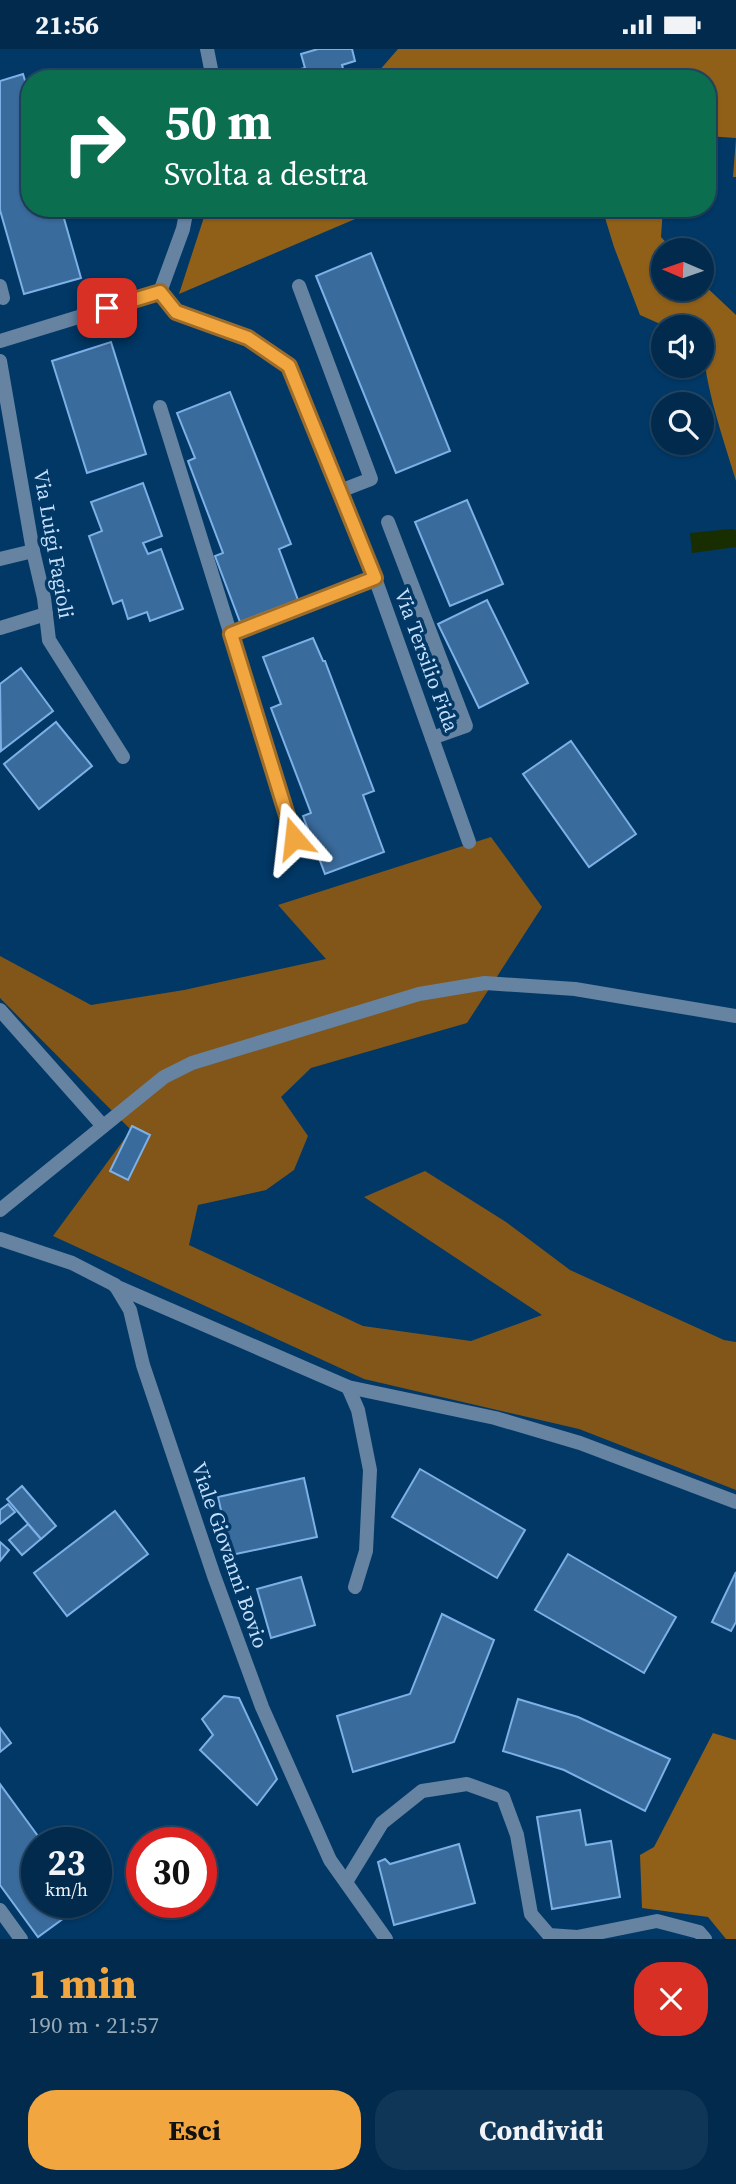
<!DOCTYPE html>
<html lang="it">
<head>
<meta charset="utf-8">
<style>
	:root { --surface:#012a4c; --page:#0f3656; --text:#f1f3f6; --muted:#96a7b5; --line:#234664; --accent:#f1a63f }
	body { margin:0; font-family:"Source Serif 4",serif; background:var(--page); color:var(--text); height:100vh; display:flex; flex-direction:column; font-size:26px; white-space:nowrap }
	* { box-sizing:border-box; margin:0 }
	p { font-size:23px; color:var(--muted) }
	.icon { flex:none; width:38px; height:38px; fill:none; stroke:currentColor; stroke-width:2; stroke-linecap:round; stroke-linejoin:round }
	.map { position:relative; height:1890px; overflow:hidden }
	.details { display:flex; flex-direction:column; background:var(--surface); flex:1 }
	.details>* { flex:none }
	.hud { position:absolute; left:21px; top:21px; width:695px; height:147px; border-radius:28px; box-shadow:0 2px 5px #0004,0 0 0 2px var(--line); background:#0b6e4f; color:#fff; overflow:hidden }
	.needle { width:46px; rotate:272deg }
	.fabs { position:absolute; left:651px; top:189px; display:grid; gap:14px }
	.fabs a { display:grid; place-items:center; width:63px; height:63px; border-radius:50%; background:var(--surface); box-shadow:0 2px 5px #0004,0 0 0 2px var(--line); font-size:35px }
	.speed { position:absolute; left:21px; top:1778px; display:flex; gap:14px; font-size:35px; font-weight:700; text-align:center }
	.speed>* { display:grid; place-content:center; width:91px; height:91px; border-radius:50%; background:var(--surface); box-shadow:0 2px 5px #0004,0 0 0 2px var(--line); line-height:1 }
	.speed small { font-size:18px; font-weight:400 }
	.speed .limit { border:10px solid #d22; background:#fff; color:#111 }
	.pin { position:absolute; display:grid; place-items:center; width:60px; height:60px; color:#fff; margin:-30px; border-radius:14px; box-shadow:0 4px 10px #0006 }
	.me { position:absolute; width:77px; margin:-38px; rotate:343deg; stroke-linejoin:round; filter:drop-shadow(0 0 5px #0008) }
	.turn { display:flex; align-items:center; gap:24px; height:147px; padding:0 28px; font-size:32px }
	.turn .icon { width:91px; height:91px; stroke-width:2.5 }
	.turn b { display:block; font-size:49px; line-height:60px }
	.round { display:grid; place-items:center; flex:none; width:74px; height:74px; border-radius:28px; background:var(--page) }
	.summary { display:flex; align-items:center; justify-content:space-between; height:119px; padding:0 28px }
	h1 { font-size:42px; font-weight:700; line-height:52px; color:var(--accent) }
	.action { display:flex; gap:14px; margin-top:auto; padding:14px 28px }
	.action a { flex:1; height:80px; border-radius:28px; background:var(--accent); color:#111; font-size:28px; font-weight:700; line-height:80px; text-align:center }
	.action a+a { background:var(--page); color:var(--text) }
	.status { display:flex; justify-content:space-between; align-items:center; height:49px; padding:0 35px; background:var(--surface); direction:ltr }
	.status svg { height:19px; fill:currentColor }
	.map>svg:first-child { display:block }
	.green { fill:#815618 }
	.forest { fill:#906019 }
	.water { fill:#192e00 }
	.building { fill:#3a6b9d; stroke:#7db0e7; stroke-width:2 }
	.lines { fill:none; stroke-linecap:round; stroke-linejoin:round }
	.service { stroke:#6683a2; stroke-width:14 }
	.minor { stroke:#6683a2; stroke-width:14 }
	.route-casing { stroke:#9d6c29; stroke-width:18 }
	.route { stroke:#f1a63f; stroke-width:12 }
	.labels { text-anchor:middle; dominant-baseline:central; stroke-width:7; stroke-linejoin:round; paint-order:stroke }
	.street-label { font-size:21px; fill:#c4defb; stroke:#013866 }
</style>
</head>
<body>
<div class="status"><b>21:56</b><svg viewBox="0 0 49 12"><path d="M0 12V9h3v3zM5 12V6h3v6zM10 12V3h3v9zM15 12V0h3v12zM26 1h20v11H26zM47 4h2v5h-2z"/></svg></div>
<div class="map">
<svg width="736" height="1890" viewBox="0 0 736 1890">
	<rect width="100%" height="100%" fill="#013866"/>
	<path class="green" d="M491,788L542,858L467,974L311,1019L281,1048L308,1087L294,1121L266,1141L198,1156L189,1196L363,1277L471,1292L542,1266L364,1148L425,1122L506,1173L570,1221L724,1291L736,1293V1441L579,1380L364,1330L53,1187L131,1081L0,949V907L91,956L184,941L326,910L278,856Z"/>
	<g class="forest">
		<path d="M398,0H736V128H733L736,89L707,87V30H372Z"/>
		<path d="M207,159H381L179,245Z"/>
		<path d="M602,159H663L661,188L673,201H663V240H702V234L736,266V432C721,382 702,331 702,278H667L640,266L614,198Z"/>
		<path d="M713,1684L736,1691V1890H726L708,1868L642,1859L640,1806L654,1798Z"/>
	</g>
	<path class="water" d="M731,480L736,481V498L692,504L690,484Z"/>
	<g class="building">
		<path d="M318,0H352L355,12L342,16L346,30H277L276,26L305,19L301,5Z"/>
		<path d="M23,25L30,48V159H61L81,229L24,245L0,161V32Z"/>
		<path d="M707,62H712L713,83L707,84Z"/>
		<path d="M371,204L450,402L396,424L316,227Z"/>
		<path d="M111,293L146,405L87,424L52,312Z"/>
		<path d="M230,343L291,495L279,500L298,551L240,573L215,507L223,504L188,412L195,409L177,364Z"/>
		<path d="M143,434L162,487L143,494L148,505L161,500L183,560L150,572L147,563L128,570L122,551L113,555L89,487L102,482L91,453Z"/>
		<path d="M467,451L503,535L450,557L415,473Z"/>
		<path d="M487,551L528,634L479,659L438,575Z"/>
		<path d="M313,589L323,612H325L374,742L363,746L384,803L325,825L303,767L311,764L271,659L281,655L263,608Z"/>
		<path d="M21,619L53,662L1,702L0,635Z"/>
		<path d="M56,673L92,717L39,760L4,715Z"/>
		<path d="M571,692L636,785L589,818L523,725Z"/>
		<path d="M132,1077L150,1086L128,1131L110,1122Z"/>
		<path d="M420,1420L525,1481L497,1529L392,1468Z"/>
		<path d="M304,1429L317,1488L231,1506L218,1448Z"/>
		<path d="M22,1437L56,1477L41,1490L7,1450Z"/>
		<path d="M8,1455L15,1463L0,1475V1461Z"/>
		<path d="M115,1462L148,1505L67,1567L34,1524Z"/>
		<path d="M28,1475L41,1490L22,1506L9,1491Z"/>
		<path d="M0,1493L9,1501L0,1512Z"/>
		<path d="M568,1505L676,1568L644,1624L535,1561Z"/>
		<path d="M736,1523V1573L731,1582L712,1573Z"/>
		<path d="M301,1528L315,1576L271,1589L257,1540Z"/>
		<path d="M442,1565L494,1591L454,1693L353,1723L337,1667L410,1645Z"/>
		<path d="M224,1647L239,1649L277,1730L257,1756L200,1701L213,1686L202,1670Z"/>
		<path d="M518,1650L578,1668L670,1710L645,1762L564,1721L503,1702Z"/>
		<path d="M0,1679L11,1694L0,1703Z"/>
		<path d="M0,1735L43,1794H37V1853H86L38,1888L0,1836Z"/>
		<path d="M580,1761L586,1796L611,1792L620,1848L552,1860L537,1768Z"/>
		<path d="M459,1795L475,1854L394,1876L378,1813L385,1810L390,1815Z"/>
	</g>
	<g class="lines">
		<g class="service">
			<path d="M299,237L371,430L340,442"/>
			<path d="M388,473L466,677L432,689"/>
			<path d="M0,510L33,502"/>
			<path d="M0,579L46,565"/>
			<path d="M0,1161L164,1028L192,1014L419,945L485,934L575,940L736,967"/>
		</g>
		<g class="minor">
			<path d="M207,0L213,30"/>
			<path d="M0,237L3,249"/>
			<path d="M160,243L176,263L248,289L289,317L375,529L469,793"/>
			<path d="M160,243L183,180L187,159"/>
			<path d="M0,292L160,243"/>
			<path d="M0,312L33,502L44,549L49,591L123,708"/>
			<path d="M160,358L294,789"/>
			<path d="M231,585L375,529"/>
			<path d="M0,961L103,1077"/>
			<path d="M0,1190L72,1214L115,1236L130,1261L143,1316L214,1527L262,1658L330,1811L386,1890"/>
			<path d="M115,1237L348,1338L495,1369L580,1394L736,1453"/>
			<path d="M348,1338L358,1361L370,1421L366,1502L355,1538"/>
			<path d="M346,1833L382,1774L422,1742L467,1735L503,1748L517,1786L531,1865L549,1886L577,1888L657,1872L699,1883L705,1890"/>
			<path d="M0,1861L21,1890"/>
		</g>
	</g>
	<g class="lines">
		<g class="route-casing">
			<path id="route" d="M107,259L160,243L176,263L248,289L289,317L375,529L231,585L294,789"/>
		</g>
		<use href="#route" class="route"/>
	</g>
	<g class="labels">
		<g class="street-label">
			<text transform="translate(54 495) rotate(80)">Via Luigi Fagioli</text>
			<text transform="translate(427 611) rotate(70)">Via Tersilio Fida</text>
			<text transform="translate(230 1506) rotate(71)">Viale Giovanni Bovio</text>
		</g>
	</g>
</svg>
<div class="fabs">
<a><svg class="needle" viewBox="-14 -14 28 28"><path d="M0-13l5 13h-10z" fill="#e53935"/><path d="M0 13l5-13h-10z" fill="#96a7b5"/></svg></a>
<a><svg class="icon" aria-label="sound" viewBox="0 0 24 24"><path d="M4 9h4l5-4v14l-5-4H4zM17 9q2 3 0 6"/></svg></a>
<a><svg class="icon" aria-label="search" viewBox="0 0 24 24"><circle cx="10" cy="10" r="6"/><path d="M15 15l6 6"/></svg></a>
</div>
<div class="speed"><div>23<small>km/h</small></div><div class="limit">30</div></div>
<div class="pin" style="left:107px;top:259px;background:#d93025"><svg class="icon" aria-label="arrive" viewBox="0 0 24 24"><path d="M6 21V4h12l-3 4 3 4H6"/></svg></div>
<svg class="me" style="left:294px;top:789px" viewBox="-20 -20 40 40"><path d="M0-17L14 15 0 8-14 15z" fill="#f1a63f" stroke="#fff" stroke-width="4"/></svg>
<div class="hud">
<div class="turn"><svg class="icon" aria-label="right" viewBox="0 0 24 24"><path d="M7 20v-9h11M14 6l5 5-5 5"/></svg><div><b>50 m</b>Svolta a destra</div></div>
</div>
</div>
<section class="details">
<div class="summary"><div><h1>1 min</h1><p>190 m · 21:57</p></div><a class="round" style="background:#d93025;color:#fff"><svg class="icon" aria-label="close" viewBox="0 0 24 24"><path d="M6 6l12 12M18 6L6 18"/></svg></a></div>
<div class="action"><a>Esci</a><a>Condividi</a></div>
</section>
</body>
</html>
